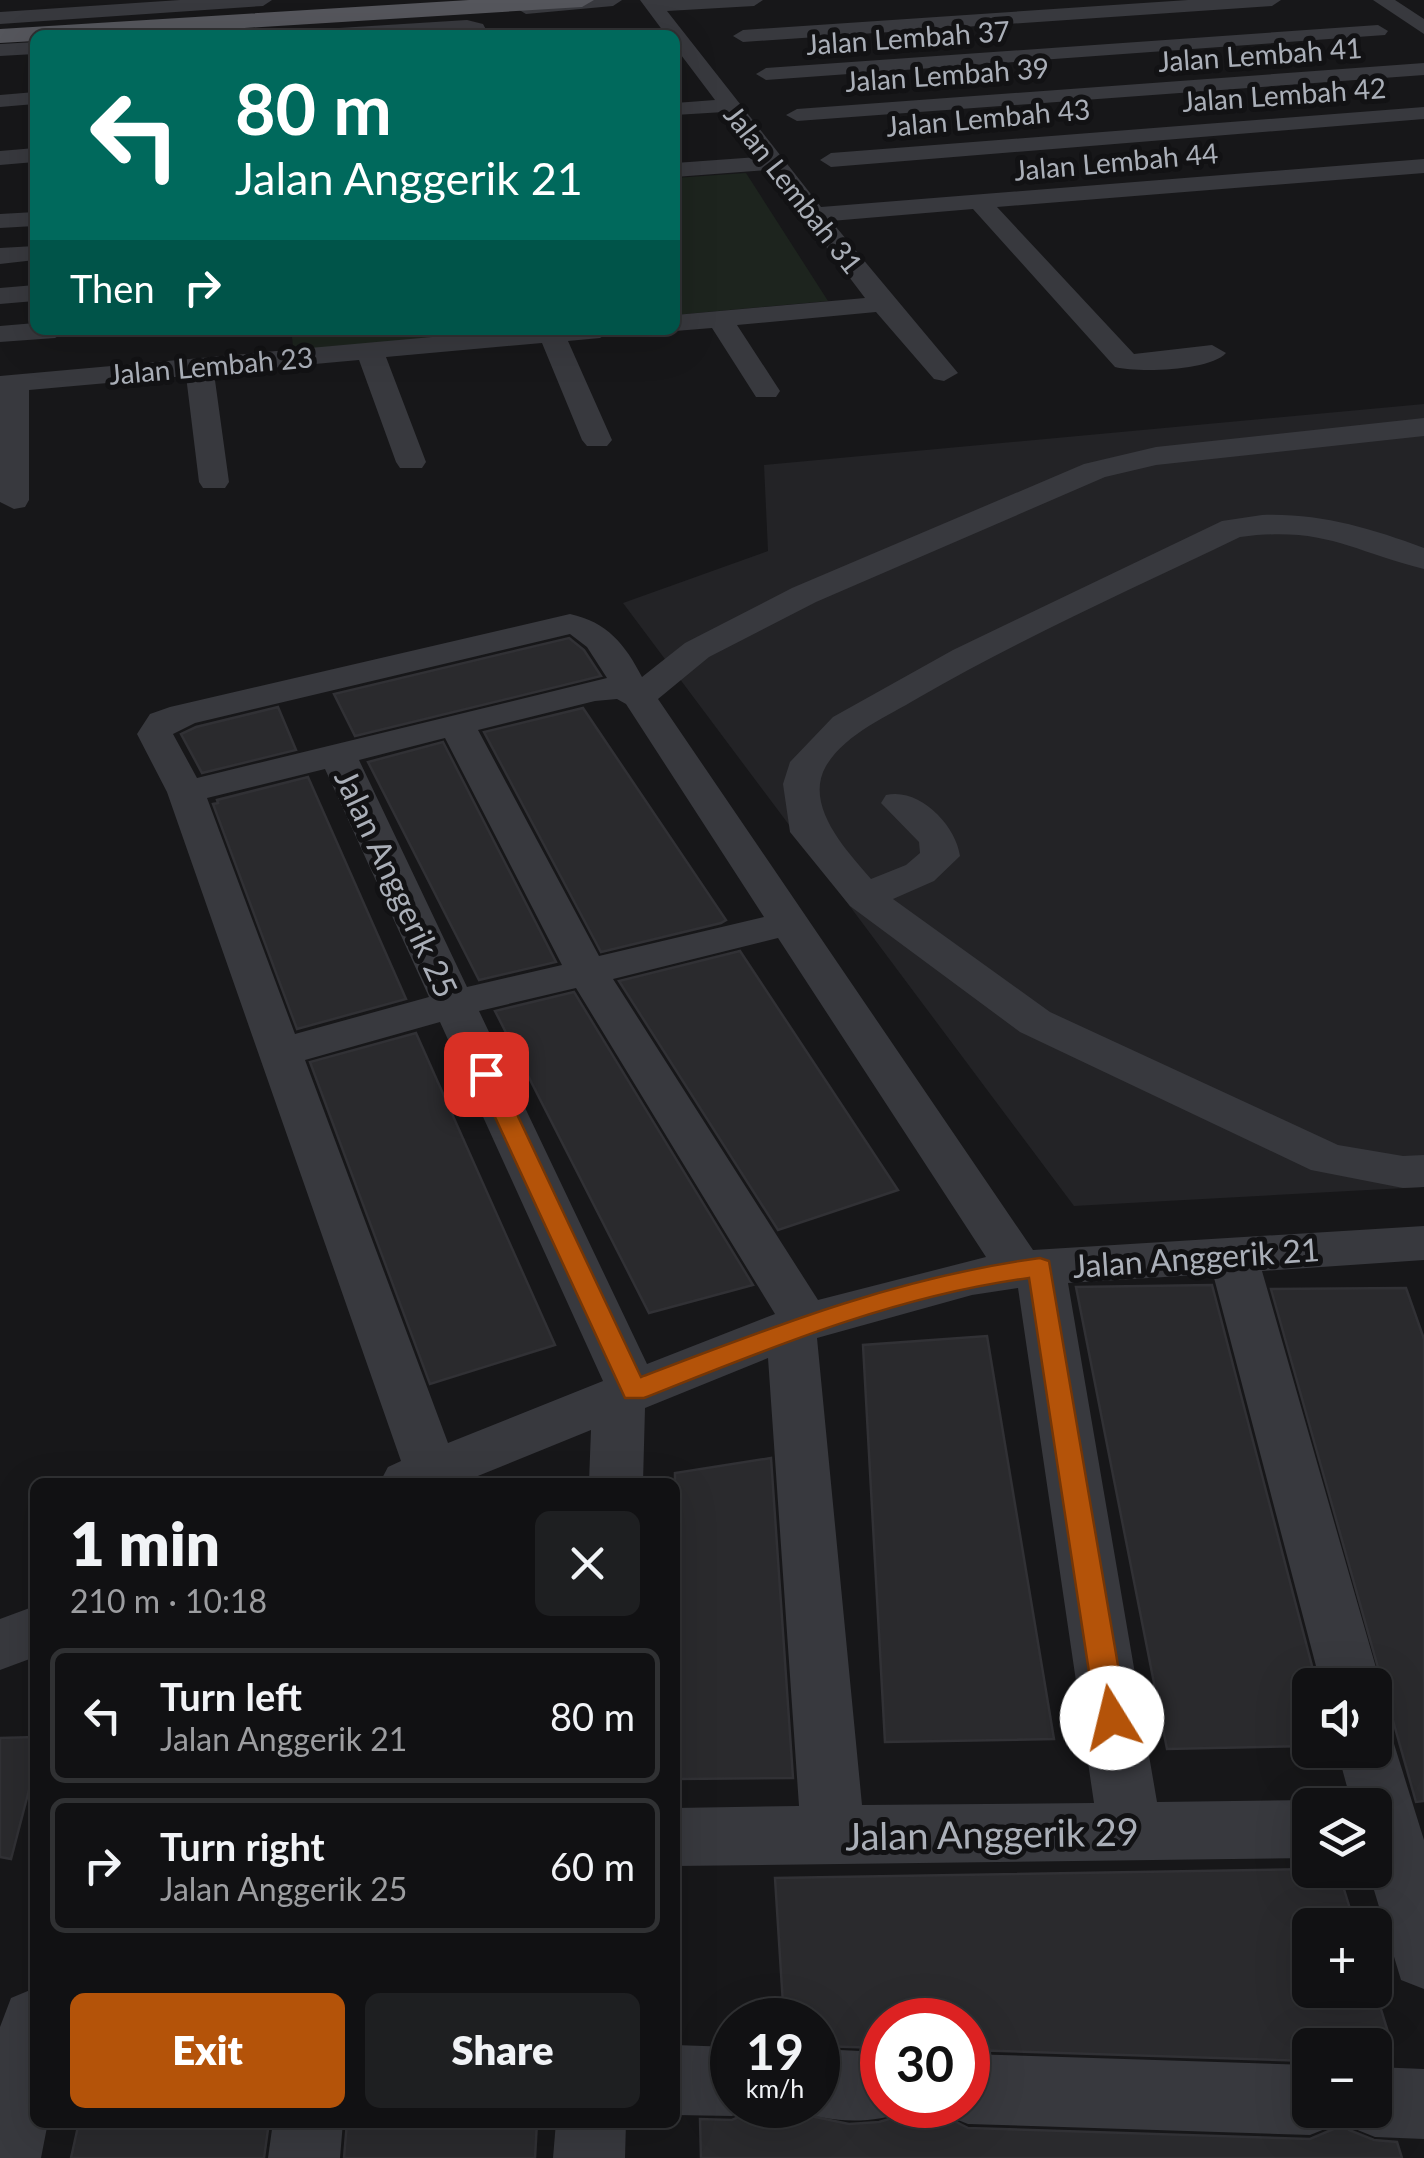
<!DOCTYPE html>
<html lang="en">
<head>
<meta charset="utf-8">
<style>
	:root { --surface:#111113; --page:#1e1f21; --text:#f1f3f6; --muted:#9c9da0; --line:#303133; --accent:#b45309 }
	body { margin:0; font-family:Lato,sans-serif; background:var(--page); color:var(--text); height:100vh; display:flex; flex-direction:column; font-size:38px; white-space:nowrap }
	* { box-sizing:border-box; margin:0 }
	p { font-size:32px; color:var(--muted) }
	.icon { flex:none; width:55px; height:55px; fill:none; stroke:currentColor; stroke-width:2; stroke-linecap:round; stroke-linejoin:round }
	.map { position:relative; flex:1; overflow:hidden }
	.side { position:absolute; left:30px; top:1478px; width:650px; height:650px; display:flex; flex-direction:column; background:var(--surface); border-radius:15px; box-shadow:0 10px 40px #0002,0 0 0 2px var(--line) }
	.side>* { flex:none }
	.top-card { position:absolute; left:30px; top:30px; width:650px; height:305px; border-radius:15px; box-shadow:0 10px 40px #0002,0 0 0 2px var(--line); background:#00695c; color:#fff; overflow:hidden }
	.tools { position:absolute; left:1292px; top:1668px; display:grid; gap:20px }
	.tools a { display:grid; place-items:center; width:100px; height:100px; border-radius:15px; background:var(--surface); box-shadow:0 10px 40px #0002,0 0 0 2px var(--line); font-size:50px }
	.speed { position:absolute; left:710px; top:1998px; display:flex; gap:20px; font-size:50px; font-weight:700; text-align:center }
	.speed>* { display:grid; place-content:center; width:130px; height:130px; border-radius:50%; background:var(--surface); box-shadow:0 10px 40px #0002,0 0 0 2px var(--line); line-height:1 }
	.speed small { font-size:25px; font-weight:400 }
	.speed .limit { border:15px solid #d22; background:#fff; color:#111 }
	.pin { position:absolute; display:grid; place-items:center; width:85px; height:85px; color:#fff; margin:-42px; border-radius:20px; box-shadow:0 5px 15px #0006 }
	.me { position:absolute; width:110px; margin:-55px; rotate:351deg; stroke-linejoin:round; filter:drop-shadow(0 0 8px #0008) }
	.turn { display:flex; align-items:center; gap:35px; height:210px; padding:0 40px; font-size:45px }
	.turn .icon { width:130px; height:130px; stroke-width:2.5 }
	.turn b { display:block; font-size:70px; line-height:85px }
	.then { display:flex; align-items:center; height:95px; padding:0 40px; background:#0003; gap:20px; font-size:38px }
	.round { display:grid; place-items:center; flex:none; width:105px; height:105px; border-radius:15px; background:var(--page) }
	.overview { display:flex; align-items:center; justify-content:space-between; height:170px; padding:0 40px }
	h1 { font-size:60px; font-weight:800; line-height:75px }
	.action { display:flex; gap:20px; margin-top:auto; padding:20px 40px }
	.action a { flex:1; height:115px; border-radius:15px; background:var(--accent); color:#fff; font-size:40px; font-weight:800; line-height:115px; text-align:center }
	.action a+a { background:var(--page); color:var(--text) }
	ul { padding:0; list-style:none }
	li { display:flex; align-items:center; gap:30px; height:135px; margin:0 20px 15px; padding:0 20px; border:5px solid var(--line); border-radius:15px }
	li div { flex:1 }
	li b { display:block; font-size:38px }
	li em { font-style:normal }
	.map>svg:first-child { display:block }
	.built { fill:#232326 }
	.green { fill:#1d241e }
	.building { fill:#2a2a2d; stroke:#313135; stroke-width:2.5 }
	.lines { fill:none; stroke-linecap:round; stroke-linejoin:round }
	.minor { fill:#38393e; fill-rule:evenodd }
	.major { fill:#55565c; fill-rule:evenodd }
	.route { fill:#b45309; stroke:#753606; stroke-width:2.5 }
	.labels { text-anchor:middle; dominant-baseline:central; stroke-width:10; stroke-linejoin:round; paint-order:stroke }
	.far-street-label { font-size:28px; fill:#aaafb8; stroke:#121214 }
	.street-label { font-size:32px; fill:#aaafb8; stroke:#121214 }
	.near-street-label { font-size:38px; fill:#aaafb8; stroke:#121214 }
</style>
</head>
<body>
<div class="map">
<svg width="1424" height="2158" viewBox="0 0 1424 2158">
	<rect width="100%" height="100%" fill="#171719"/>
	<path class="built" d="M1424,404V1187L1074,1206L623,603L768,551L764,465Z"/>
	<g class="green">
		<path d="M746,173L828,301L675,315V178Z"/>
		<path d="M291,330H527L294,353Z"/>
	</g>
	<g class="building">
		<path d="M569,638L584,650L601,676L355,736L334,694Z"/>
		<path d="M278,707L296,750L202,773L181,734L196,727Z"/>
		<path d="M583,708L726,920L721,923L601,952L484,732Z"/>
		<path d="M443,742L556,962L479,980L368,762Z"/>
		<path d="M308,777L406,999L297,1029L213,804L218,803L217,800Z"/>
		<path d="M740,951L898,1190L778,1230L619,981Z"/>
		<path d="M574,992L753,1285L649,1313L495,1011Z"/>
		<path d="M416,1033L555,1345L430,1384L310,1062Z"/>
		<path d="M1212,1285L1317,1685H1310V1746L1167,1749L1076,1287Z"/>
		<path d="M1406,1288L1424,1339V1801L1416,1802L1271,1289Z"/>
		<path d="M987,1336L1054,1739L885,1742L863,1345Z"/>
		<path d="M771,1458L793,1778L675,1779V1473Z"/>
		<path d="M35,1737V1767L11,1859L0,1857V1738Z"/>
		<path d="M1310,1869L1338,1870L1355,1925H1310V1990H1375L1392,2045H1310V2061L968,2050V2020H882V2048L818,2046V2020H784L775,1878Z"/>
		<path d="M750,2112H791L849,2124L879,2122L910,2113H939L968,2128L1310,2139L1336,2128L1342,2118L1349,2130L1374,2140L1397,2142L1402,2158H701L700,2119L732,2120Z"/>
		<path d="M79,2122H269L264,2158H71Z"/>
		<path d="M347,2122H537L535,2158H344Z"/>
	</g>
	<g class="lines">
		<g class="minor">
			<path d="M180,0H272L263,6L0,24V12Z"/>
			<path d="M551,0H622L613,6L526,14L516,8L526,2Z"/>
			<path d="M640,0H763L754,6L667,11L821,207L1424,159V173L997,207L1134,354L1212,345L1226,353C1210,371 1138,373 1115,367L973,209L831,221L958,373L944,381L934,379L876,312L737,325L780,391L776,397H756L712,328L675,331L671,330H675V315L865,298L768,170L675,177V163L758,157L724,112L675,115V103L715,100L675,47V35H666Z"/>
			<path d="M1188,0H1281L1272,6L743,42L733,36L743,30Z"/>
			<path d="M1373,0H1395L1424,19V34Z"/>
			<path d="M467,20L483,24L489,35L467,32L313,35L323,29Z"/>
			<path d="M1378,25L1388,31L1385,35L766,80L756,74L766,68Z"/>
			<path d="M35,42V54L0,56V44Z"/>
			<path d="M1424,63V75L797,121L786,115L797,109Z"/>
			<path d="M35,92V104L0,107V95Z"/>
			<path d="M1424,107V119L831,167L820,160L831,153Z"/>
			<path d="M35,148V162L0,165V151Z"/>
			<path d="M35,212V226L0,228V214Z"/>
			<path d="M35,246V260L0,264V248Z"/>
			<path d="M35,285V301L0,304V288Z"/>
			<path d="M35,323V330H68L55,338L0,342V326Z"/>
			<path d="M510,330H613L600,338L568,341L612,440L607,446H587L582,440L542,343L386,357L426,462L422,468H400L396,462L359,360L214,373L229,482L225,488H203L199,482L186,376L29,390V500L25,507L14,509L0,502V376Z"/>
			<path d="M1424,418V436L1156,465L1105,477L816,602L709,657L658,699L1033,1250L1424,1226V1260L1262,1271L1381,1685L1375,1697V1685H1321L1213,1274L1068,1283L1157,1802L1310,1800L1323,1805H1310V1858L675,1866V1808L799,1806L768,1358L645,1408L643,1482H589L591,1430L463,1482H380L388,1467L401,1461L167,792L137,734L150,714L170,707L570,614C607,622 625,644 642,677L685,643L792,588L1084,464L1156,447ZM570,634L587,647L607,678L197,778L173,734L195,723ZM617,699L626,704L764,917L599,956L478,730L595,701ZM445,738L562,965L467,987L359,760ZM325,769L429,997L295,1034L207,798ZM778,938L986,1257L818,1300L613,979ZM576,988L775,1314L647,1364L479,1011ZM440,1022L603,1381L448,1443L305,1060ZM1018,1288L1094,1803L862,1805L817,1338L972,1295Z"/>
			<path d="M1262,515C1320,513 1370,528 1424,548V569C1349,550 1324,526 1240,537C1132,589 1022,638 918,698C888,716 845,734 826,766C803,806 848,852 871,879L906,865L920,853L919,842L881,803L886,795C919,787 956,825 960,856L934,881L893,899L1050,1012L1338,1145L1403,1156L1424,1155V1187L1403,1188L1311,1170L1020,1032L850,906L790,832L783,784L790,762L833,717L953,650L1222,521Z"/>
			<path d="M35,1606V1657L0,1670V1619Z"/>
			<path d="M1375,1725L1390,1731L1424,1840V1989L1401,1980L1368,1870H1375V1805H1352L1337,1750H1375Z"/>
			<path d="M35,1988V2122H48L41,2158H0V2027L11,1998Z"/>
			<path d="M675,2045L732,2047V2105H756L732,2116L675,2115Z"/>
			<path d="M818,2049L882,2052V2105H909L907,2111C870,2125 829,2123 793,2109L792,2105H818Z"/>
			<path d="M968,2054L1310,2065V2110H1341L1335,2125L1310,2135L968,2124L943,2114L940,2105H968Z"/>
			<path d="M1375,2067L1424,2069V2139L1375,2137L1350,2127L1343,2110H1375Z"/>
			<path d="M273,2122H343L340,2158H268Z"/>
			<path d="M556,2122H626L625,2158H553Z"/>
		</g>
		<path class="major" d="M469,0H594L582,7L132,35H35V41L0,43V29Z"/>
	</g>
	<path class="route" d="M486,1067L498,1074L641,1377C774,1326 899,1277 1040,1258L1049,1261L1127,1718L1123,1728L1112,1732L1101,1728L1096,1718L1029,1278C894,1296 770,1348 644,1398H625L475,1074Z"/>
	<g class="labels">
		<g class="far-street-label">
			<text transform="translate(908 37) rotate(-4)">Jalan Lembah 37</text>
			<text transform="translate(1260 54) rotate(-4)">Jalan Lembah 41</text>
			<text transform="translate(947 74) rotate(-4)">Jalan Lembah 39</text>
			<text transform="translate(1284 94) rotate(-4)">Jalan Lembah 42</text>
			<text transform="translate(988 117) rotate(-5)">Jalan Lembah 43</text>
			<text transform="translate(1116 161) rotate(-5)">Jalan Lembah 44</text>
			<text transform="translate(794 189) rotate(52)">Jalan Lembah 31</text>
			<text transform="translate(211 365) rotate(-5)">Jalan Lembah 23</text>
		</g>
		<g class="street-label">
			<text transform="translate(397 883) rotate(65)">Jalan Anggerik 25</text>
			<text transform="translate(1196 1257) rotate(-4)">Jalan Anggerik 21</text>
		</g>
		<g class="near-street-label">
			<text transform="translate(992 1833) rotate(-1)">Jalan Anggerik 29</text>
		</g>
	</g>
</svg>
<div class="tools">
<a><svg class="icon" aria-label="sound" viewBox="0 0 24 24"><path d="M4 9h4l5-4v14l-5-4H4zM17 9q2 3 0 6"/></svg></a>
<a><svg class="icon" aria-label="layers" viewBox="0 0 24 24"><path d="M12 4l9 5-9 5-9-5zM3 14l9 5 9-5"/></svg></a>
<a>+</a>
<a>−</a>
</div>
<div class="speed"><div>19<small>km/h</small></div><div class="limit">30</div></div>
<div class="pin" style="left:486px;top:1074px;background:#d93025"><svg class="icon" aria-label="arrive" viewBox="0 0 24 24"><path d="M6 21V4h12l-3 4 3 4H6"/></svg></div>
<svg class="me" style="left:1112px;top:1718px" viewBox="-20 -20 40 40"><circle r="19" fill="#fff"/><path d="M0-13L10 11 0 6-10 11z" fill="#b45309"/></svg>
<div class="top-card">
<div class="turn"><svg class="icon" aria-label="left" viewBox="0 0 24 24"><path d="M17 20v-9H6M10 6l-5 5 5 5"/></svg><div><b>80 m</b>Jalan Anggerik 21</div></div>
<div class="then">Then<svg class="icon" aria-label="right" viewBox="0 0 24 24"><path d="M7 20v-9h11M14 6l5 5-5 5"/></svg></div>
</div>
<section class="side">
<div class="overview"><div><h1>1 min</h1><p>210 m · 10:18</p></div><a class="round"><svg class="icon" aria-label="close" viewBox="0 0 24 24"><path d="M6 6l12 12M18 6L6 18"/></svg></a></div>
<ul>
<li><svg class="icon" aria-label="left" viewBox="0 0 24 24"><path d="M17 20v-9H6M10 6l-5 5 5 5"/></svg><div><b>Turn left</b><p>Jalan Anggerik 21</p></div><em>80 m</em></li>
<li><svg class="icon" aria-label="right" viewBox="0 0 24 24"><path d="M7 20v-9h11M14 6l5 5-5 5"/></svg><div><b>Turn right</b><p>Jalan Anggerik 25</p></div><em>60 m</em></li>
</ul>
<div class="action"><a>Exit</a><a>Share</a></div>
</section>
</div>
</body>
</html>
